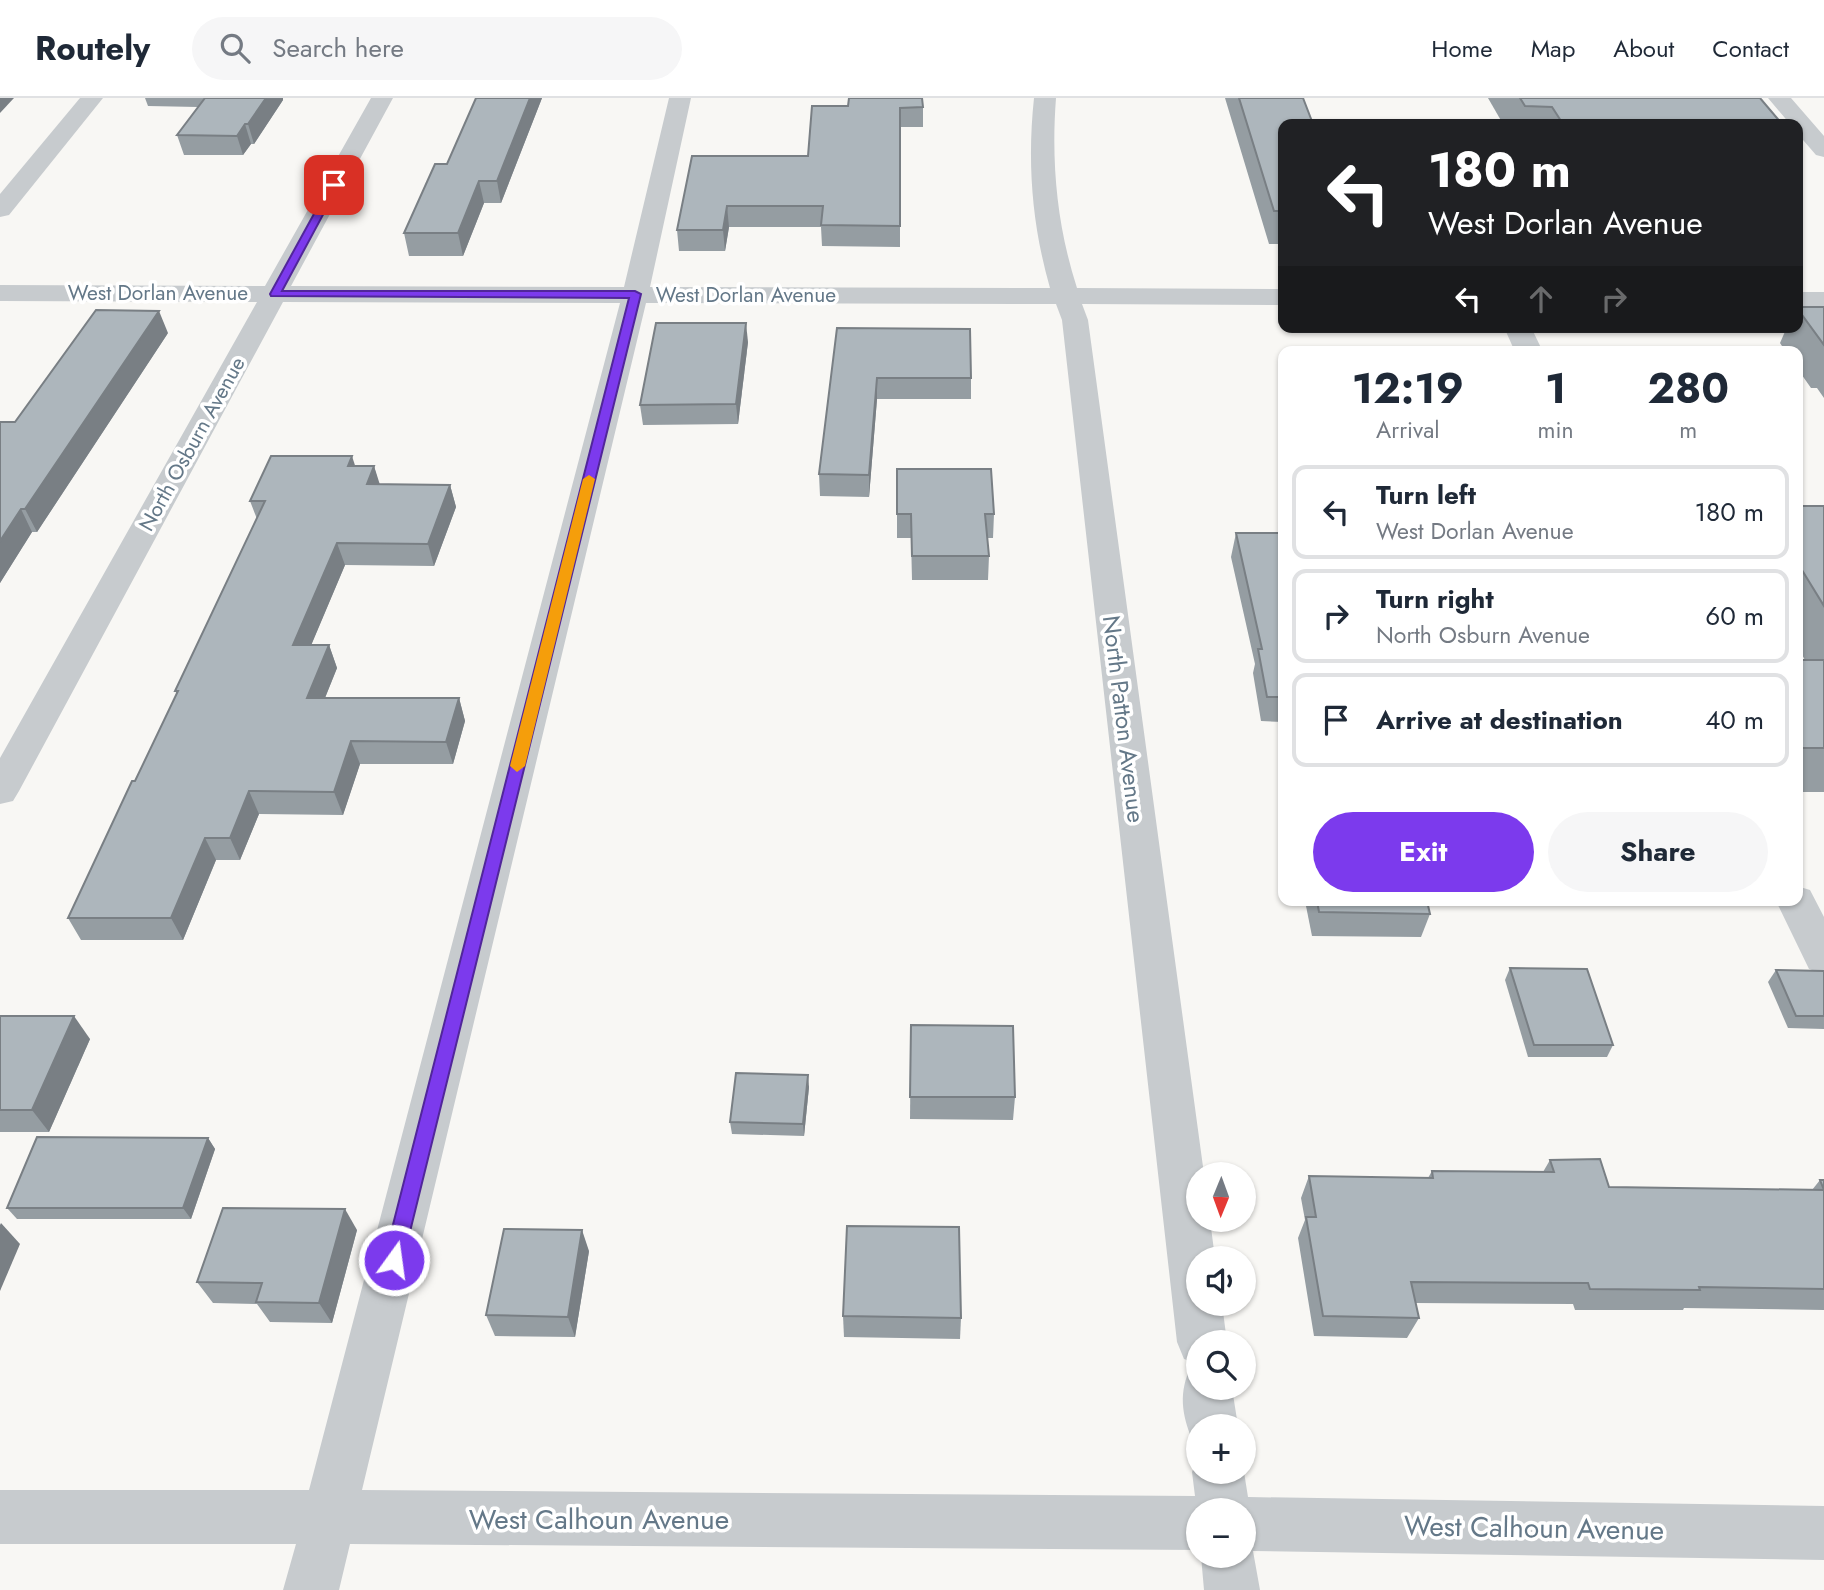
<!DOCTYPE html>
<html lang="en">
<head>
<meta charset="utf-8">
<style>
	:root { --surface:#fff; --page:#f6f6f7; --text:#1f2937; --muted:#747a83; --line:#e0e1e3; --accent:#7c3aed }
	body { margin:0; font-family:Jost,sans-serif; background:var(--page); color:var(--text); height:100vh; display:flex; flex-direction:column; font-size:26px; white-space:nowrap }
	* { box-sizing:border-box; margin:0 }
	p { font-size:23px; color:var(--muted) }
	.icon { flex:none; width:38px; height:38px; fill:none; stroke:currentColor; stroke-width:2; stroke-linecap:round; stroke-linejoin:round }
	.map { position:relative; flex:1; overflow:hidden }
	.details { position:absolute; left:1278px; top:248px; width:525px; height:560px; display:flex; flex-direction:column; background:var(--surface); border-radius:14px; box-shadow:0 2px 5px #0004 }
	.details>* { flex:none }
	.guide { position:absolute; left:1278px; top:21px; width:525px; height:214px; border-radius:14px; box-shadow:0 2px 5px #0004; background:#202124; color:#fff; overflow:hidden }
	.needle { width:46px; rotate:181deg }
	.controls { position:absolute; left:1186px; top:1064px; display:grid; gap:14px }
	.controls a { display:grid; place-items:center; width:70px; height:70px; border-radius:50%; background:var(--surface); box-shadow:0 2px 5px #0004; font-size:35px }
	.pin { position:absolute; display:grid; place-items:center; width:60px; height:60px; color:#fff; margin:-30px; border-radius:14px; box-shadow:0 4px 10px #0006 }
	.me { position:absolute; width:77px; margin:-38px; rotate:14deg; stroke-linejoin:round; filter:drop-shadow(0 0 5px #0008) }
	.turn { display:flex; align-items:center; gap:24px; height:147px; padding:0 35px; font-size:32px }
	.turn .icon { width:91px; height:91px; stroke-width:2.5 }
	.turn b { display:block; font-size:49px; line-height:60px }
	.lanes { display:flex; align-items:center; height:66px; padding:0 35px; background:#0003; justify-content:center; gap:35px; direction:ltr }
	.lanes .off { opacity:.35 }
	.eta { display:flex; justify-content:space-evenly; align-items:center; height:119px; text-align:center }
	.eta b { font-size:42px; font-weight:700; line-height:49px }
	.button { display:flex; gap:14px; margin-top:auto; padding:14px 35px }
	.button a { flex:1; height:80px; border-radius:42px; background:var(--accent); color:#fff; font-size:28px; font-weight:700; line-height:80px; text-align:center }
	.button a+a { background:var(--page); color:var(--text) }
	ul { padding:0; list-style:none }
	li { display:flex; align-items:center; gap:21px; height:94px; margin:0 14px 10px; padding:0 21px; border:4px solid var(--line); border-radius:14px }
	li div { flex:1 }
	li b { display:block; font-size:26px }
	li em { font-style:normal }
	header { display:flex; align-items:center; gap:42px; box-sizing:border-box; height:98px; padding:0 35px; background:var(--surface); border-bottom:2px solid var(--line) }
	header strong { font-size:33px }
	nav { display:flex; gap:38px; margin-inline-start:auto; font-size:24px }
	.search { width:490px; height:63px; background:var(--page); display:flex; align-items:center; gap:18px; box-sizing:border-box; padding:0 24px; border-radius:38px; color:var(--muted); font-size:26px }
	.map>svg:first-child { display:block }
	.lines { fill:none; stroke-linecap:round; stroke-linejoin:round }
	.minor { fill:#c7cbce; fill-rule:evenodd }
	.wall { fill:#959da2 }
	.shaded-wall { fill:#797f84 }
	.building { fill:#adb6bc; stroke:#797f84; stroke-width:2 }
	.route { fill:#7c3aed; stroke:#51269a; stroke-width:2 }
	.slow { fill:#f59e0b }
	.labels { text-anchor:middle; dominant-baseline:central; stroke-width:7; stroke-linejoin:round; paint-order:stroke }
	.far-street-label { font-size:21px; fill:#647888; stroke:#fff }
	.street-label { font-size:24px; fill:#647888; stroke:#fff }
	.near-street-label { font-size:28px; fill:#647888; stroke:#fff }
</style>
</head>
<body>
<header>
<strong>Routely</strong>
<div class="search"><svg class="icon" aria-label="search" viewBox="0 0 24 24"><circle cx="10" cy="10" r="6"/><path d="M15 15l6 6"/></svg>Search here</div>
<nav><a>Home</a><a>Map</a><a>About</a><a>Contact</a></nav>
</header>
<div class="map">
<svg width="1824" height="1492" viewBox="0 0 1824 1492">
	<rect width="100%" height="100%" fill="#f8f7f4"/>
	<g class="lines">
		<g class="minor">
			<path d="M80,0H103L9,117L0,119V96Z"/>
			<path d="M371,0H393L291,188L624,189L669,0H691L650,189L1050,190C1032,127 1027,65 1034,0H1056C1051,65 1057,128 1077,190L1283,191V207L1082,206L1088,222L1204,1076H1199V1122H1210L1215,1160H1199V1206H1222L1227,1244H1199V1266L1184,1261L1177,1244L1062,222L1056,206L646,205L362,1392L1195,1398L1192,1374L1199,1357V1374H1244L1248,1399L1824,1408V1462L1253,1453L1260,1492H1204L1201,1458H1244V1412H1199V1452L350,1446L339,1492H283L296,1446H0V1392H309L620,205L283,204L19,693L13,703L0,706V660L257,204L0,203V187L265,188Z"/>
			<path d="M1768,0H1791L1824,38V59L1816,57L1797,35V26H1790Z"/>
			<rect x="1797" y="194" width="27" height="16"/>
			<path d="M1504,229H1531L1543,254H1515Z"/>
			<path d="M1797,788L1810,792L1824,819V876L1809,871L1776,803H1797Z"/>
			<path d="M1199,1269V1290H1232L1238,1328H1199V1348L1194,1346C1183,1321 1178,1298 1189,1273Z"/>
		</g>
	</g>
	<g class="wall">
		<path d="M145,0H283V2L254,46H251L243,57H184L177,37L198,9L148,8Z"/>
		<path d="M476,0H542L501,105H484L463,158H409L404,135L447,66Z"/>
		<path d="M1225,0H1303L1283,26V146H1269Z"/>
		<path d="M1488,0H1760L1782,26H1503Z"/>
		<path d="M812,8L923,9V29H900V149L822,148L821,129H729L725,153H679L677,132L808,58Z"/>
		<path d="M1797,209H1824V300L1817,290H1811L1797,270V254H1786L1780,245L1787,229H1797Z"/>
		<path d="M837,230L971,280V301H877L869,399L820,398L819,376Z"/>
		<path d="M168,235L37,434H32L0,485V324H15Z"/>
		<path d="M748,244L738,326L643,327L640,307Z"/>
		<path d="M356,368H374L379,387H450L456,409L434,468L345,467L311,547H329L337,570L325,600H459L465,623L453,666H360L343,717L259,716L240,762H216L183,842H81L68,820L177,596L175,593L257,421L250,403Z"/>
		<path d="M897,371L994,416L993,440H987L989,458L988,482H912L911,440H897Z"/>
		<path d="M1797,408H1824V694H1797V562H1805L1797,548Z"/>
		<path d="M1236,435H1283V624L1261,623L1253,575L1255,566L1231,459Z"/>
		<path d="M1305,803H1427L1430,816L1421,839L1312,838Z"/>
		<path d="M1510,870L1613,947L1607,959H1528L1505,882Z"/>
		<path d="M1776,872L1824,874V931L1788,930L1768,884Z"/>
		<path d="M0,918L90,941L49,1034H0Z"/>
		<path d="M911,927L1015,999L1013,1022L910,1021Z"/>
		<path d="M809,989L804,1038L732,1036L730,1024Z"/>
		<path d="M208,1040L215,1051L191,1121H17L7,1110Z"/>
		<path d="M1550,1062L1609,1089L1812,1092L1820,1082H1824V1212L1684,1210L1683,1212H1575L1573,1206L1415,1205L1419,1220L1407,1240L1314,1238L1298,1140L1305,1122L1301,1100L1309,1078L1428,1080L1432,1073L1543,1074Z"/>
		<path d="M357,1132L332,1225L270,1224L257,1206L213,1205L197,1184Z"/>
		<path d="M589,1153L575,1239L495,1238L486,1217Z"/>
		<path d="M843,1218L961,1220L960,1241L844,1239Z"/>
	</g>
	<g class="shaded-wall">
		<path d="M0,0H14L0,15Z"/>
		<path d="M266,0H283V2L254,46L248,26Z"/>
		<path d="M530,0H542L501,105L497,83Z"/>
		<path d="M245,26L251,46L243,57L237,38Z"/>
		<path d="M479,83L484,105L463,158L458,135Z"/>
		<path d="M727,108L729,129L725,153L723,132Z"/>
		<path d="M159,213L168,235L37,434L25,411Z"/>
		<path d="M746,225L748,244L738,326L736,306Z"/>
		<path d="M877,280V301L869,399V377Z"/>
		<path d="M352,358L359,380L348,368Z"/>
		<path d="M374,368L381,390L367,386Z"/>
		<path d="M450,387L456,409L434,468L428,446Z"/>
		<path d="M21,411L32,434L0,485V443Z"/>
		<path d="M337,445L345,467L302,569L293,547Z"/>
		<path d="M329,547L337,570L316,622L307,600Z"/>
		<path d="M459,600L465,623L453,666L446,644Z"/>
		<path d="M351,643L360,666L343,717L334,694Z"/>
		<path d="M249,693L259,716L240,762L230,740Z"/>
		<path d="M205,740L216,762L183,842L171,820Z"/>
		<path d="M74,918L90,941L49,1034L32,1012Z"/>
		<path d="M808,977L809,989L804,1038L803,1026Z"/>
		<path d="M208,1040L215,1051L191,1121L183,1110Z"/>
		<path d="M345,1111L357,1132L332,1225L319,1205Z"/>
		<path d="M1,1125L20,1146L0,1193V1127Z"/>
		<path d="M582,1132L589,1153L575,1239L568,1219Z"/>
	</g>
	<g class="building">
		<path d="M205,0H266L248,26H245L237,38L177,37Z"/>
		<path d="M476,0H530L497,83H479L458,135H404L435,66H447Z"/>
		<path d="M849,0H922L923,9L900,10V128L821,127L823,108H727L723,132H677L692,58H808L812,8H848Z"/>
		<path d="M1239,0H1303L1313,26H1283V113H1274Z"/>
		<path d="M1520,0H1760L1782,26H1563L1552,9L1525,8Z"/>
		<path d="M1797,209H1824V247L1797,210Z"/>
		<path d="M96,212L159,213L25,411H21L0,443V324H15Z"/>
		<path d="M656,225H746L736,306L640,307Z"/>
		<path d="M837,230L970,231L971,280H877L869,377L819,376Z"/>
		<path d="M271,358H352L348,368H374L367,386L450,387L428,446L337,445L293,547H329L307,600H459L446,644L351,643L334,694L249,693L230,740H205L171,820H68L132,683H135L178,593H175L265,403H250Z"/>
		<path d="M897,371H991L994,416H985L989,458H912L911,416H897Z"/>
		<path d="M1797,408H1824V508L1797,464Z"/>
		<path d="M1236,435H1283V599H1267L1258,551H1262Z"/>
		<path d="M1797,562H1824V650H1800L1797,644Z"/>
		<path d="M1317,803H1427L1430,816L1319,814Z"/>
		<path d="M1510,870L1587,871L1613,947H1534Z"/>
		<path d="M1776,872L1824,873V918H1796Z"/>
		<path d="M0,918H74L32,1012H0Z"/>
		<path d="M911,927L1013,928L1015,999H910Z"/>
		<path d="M736,975L808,977L803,1026L730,1024Z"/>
		<path d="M37,1039L208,1040L183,1110H7Z"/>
		<path d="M1600,1061L1609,1089L1824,1092L1820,1082H1824V1191L1699,1189L1700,1192L1590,1191L1588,1185L1411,1184L1419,1220L1323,1218L1306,1119H1316L1309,1078L1433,1080L1432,1073L1554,1074L1550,1062Z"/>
		<path d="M223,1110L345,1111L319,1205L256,1204L262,1185L197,1184Z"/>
		<path d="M847,1128L959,1129L961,1220L843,1218Z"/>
		<path d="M504,1131L582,1132L568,1219L486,1217Z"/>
	</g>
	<path class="route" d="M331,85L339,87L282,193H635L641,196L403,1162L401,1169L394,1171L387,1169L384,1162L629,200L271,198L270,196Z"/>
	<path class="slow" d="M589,377L595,381L525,668L517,674L510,668L583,381Z"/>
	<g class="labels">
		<g class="far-street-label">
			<text x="158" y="195">West Dorlan Avenue</text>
			<text x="746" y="197">West Dorlan Avenue</text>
			<text transform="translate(192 346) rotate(-61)">North Osburn Avenue</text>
		</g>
		<g class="street-label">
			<text transform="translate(1124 621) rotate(83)">North Patton Avenue</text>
		</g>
		<g class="near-street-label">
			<text x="599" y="1421">West Calhoun Avenue</text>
			<text transform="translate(1534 1430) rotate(1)">West Calhoun Avenue</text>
		</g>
	</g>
</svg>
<div class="controls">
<a><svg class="needle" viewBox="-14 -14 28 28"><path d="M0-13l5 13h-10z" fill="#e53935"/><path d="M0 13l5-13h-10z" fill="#747a83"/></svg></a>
<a><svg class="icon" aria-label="sound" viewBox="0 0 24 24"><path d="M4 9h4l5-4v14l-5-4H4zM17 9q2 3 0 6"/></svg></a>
<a><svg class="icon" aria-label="search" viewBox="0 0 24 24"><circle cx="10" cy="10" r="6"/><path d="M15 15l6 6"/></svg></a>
<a>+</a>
<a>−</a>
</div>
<div class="pin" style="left:334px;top:87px;background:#d93025"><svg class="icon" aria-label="arrive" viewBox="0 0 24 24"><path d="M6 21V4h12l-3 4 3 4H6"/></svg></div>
<svg class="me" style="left:394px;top:1162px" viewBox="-20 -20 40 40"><circle r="17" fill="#7c3aed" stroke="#fff" stroke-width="3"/><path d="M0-11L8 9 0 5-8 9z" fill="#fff"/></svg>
<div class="guide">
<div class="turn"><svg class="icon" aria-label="left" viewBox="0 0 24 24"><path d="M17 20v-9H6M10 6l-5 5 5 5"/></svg><div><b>180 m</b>West Dorlan Avenue</div></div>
<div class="lanes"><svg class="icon" aria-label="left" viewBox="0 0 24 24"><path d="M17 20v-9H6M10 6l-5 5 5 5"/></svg><svg class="icon off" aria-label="ahead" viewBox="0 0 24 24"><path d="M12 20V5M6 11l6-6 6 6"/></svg><svg class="icon off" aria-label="right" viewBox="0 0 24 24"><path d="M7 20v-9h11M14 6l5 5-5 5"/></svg></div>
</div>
<section class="details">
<div class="eta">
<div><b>12:19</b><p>Arrival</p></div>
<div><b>1</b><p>min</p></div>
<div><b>280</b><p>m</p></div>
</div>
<ul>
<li><svg class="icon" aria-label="left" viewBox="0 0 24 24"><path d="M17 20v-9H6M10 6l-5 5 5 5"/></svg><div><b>Turn left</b><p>West Dorlan Avenue</p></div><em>180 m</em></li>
<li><svg class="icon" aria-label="right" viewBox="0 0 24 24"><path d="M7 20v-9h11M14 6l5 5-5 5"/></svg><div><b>Turn right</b><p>North Osburn Avenue</p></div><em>60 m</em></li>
<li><svg class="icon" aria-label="arrive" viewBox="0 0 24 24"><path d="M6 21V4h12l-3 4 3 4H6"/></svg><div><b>Arrive at destination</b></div><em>40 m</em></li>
</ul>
<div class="button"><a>Exit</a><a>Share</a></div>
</section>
</div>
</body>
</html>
